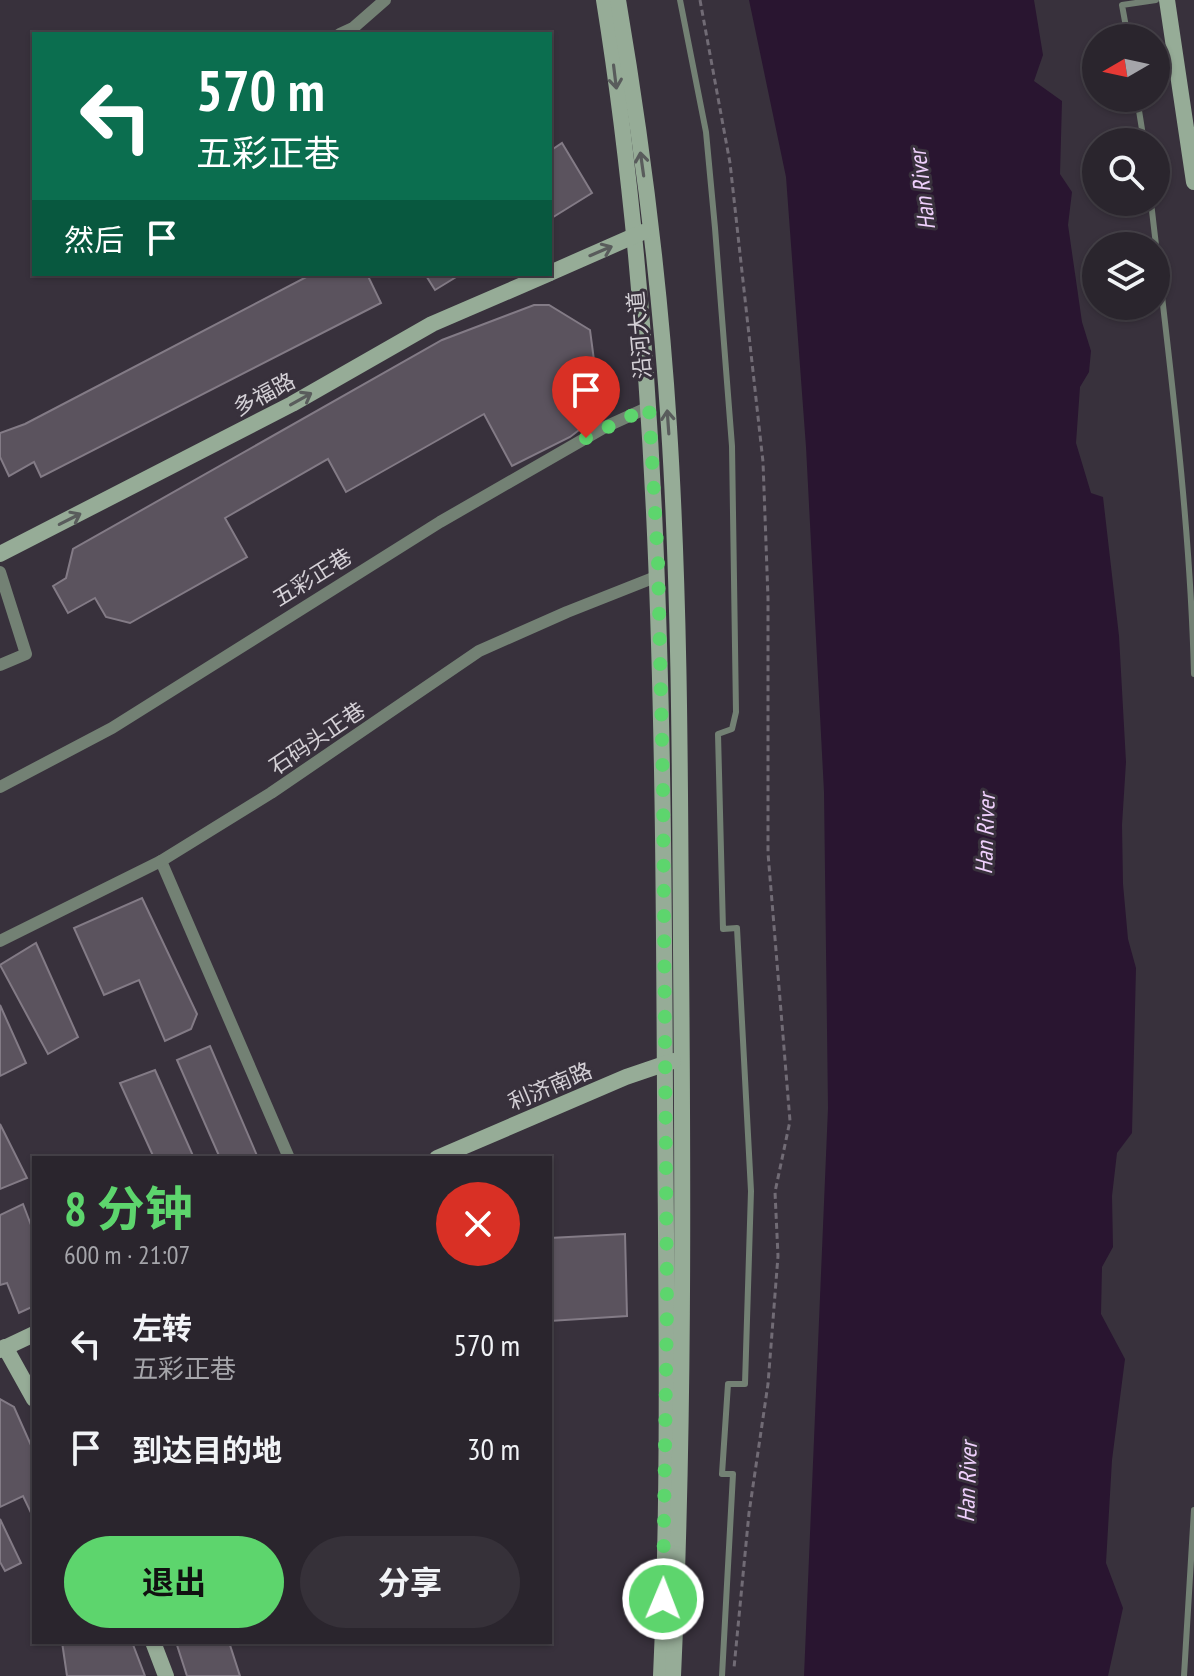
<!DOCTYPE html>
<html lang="zh">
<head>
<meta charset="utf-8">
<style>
	:root { --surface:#2a252d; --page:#363139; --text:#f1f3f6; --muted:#a5a5aa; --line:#464249; --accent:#5dd56d }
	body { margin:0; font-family:"PT Sans Narrow","Noto Sans SC",sans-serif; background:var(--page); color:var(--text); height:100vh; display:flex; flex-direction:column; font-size:30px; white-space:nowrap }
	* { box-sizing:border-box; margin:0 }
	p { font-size:26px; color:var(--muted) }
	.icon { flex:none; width:44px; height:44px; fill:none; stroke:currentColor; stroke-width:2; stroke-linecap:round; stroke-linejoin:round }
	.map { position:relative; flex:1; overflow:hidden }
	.details { position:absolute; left:32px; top:1156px; width:520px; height:488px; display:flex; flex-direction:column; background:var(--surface); border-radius:0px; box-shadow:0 2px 6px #0004,0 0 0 2px var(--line) }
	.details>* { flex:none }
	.hud { position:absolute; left:32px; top:32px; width:520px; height:244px; border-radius:0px; box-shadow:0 2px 6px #0004,0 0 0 2px var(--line); background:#0b6e4f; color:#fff; overflow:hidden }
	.needle { width:52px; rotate:261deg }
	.fabs { position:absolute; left:1082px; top:24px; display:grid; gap:16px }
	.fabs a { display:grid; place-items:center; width:88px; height:88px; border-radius:50%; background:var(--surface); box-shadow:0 2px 6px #0004,0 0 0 2px var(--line); font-size:40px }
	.pin { position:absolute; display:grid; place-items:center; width:68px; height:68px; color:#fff; margin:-82px -34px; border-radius:50% 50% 50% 0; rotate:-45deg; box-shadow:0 0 8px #0007 }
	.pin .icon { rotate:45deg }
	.me { position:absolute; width:88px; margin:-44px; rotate:1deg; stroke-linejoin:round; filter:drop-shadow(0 0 6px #0008) }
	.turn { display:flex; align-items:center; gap:28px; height:168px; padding:0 32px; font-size:36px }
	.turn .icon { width:104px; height:104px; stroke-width:2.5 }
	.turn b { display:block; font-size:56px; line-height:68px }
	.then { display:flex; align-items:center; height:76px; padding:0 32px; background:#0003; gap:16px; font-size:30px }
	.round { display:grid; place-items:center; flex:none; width:84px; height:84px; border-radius:42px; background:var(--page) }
	.summary { display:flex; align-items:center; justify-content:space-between; height:136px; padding:0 32px }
	h1 { font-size:48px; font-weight:700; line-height:60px; color:var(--accent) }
	.action { display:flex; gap:16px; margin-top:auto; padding:16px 32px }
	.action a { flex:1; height:92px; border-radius:48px; background:var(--accent); color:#111; font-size:32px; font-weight:700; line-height:92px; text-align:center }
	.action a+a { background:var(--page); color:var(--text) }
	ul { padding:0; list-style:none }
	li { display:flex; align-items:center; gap:24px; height:104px; padding:0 32px }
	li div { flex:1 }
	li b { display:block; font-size:30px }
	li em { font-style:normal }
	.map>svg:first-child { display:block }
	.water { fill:#291530 }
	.building { fill:#5b535e; stroke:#837b86; stroke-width:2 }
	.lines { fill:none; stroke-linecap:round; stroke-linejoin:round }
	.path { stroke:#716b75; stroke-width:3; stroke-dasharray:6 4; stroke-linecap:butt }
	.lane { stroke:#738174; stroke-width:6 }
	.street { stroke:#738174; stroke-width:12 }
	.secondary { stroke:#96ac97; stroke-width:16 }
	.oneway { stroke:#595c5c }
	.route { stroke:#5dd56d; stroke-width:14; stroke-dasharray:0 25.2 }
	.labels { text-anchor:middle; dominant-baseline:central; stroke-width:6; stroke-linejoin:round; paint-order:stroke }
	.street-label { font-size:22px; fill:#d4d0d6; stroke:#38313c }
	.water-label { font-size:24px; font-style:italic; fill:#efd0fc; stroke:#38313c }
</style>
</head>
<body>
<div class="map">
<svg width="1194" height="1676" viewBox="0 0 1194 1676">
	<rect width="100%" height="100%" fill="#38313c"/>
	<path class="water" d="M749,0H1034L1043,55L1034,81L1062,101L1060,174L1072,192L1068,225L1082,322L1091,351L1089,372L1080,387L1076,443L1091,493L1103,497L1119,636L1126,762L1122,825L1123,884L1128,939L1136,968L1132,1133L1117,1153L1112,1196L1113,1247L1102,1267L1101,1314L1125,1359L1112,1460L1106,1563L1123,1608L1108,1676H804L828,1108L824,792L806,447L786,177Z"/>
	<g class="building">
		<path d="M562,143L592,193L550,219V151Z"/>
		<path d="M312,274H367L381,303L41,477L34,462L9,476L0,457V433L25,424Z"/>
		<path d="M425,274H461L435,290Z"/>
		<path d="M534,305H549L590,330L601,413L570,437L512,466L484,414L346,492L328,459L225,518L247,557L130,623L106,617L95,598L68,613L53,586L66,578L73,549L442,340Z"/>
		<path d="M142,898L197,1014L191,1029L165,1041L139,980L104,995L74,928Z"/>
		<path d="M36,943L78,1037L48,1054L0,965Z"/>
		<path d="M0,1005L26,1063L0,1076Z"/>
		<path d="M210,1046L258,1158H220L177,1060Z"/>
		<path d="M155,1070L194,1158H154L120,1083Z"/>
		<path d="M0,1124L27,1178L0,1189Z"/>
		<path d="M23,1204L34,1233V1306L19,1313L7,1283L0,1285V1215Z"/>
		<path d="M625,1234L627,1316L550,1321V1238Z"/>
		<path d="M0,1399L14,1407L34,1452V1519L23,1496L0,1507Z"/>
		<path d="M0,1519L21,1563L5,1571L0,1562Z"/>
		<path d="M62,1642H132L145,1676H67Z"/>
		<path d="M176,1642H229L240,1676H187Z"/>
	</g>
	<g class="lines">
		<path class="path" d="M700,0L730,163L763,462L768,598V853L790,1121L775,1192L778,1256L768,1384L749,1513L734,1668"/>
		<g class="lane">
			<path d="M680,0L706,132L715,228L732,446L736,712L732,729L718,734L723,929L737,928L751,1191L745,1384H728L722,1474H733L722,1676"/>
			<path d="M1128,38L1122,5L1156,0"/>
			<path d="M1137,98L1144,142"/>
			<path d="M1151,202C1169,359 1190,516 1194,674"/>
			<path d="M1184,1676L1194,1510"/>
		</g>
		<g class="street">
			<path d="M340,34L353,28L385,0"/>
			<path d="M0,572L26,654L0,665"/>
			<path d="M0,787L112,728L440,522L605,427L649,407"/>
			<path d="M161,861L289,1158"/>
			<path d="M0,941L161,861L271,793L479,651L567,612L658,576"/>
		</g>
		<g class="secondary">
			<path d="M604,0C662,362 663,728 665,1094C666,1288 670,1482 661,1676"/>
			<path d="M618,0C642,141 660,284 669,427C680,601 680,776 681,950C683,1192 684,1434 673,1676"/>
			<path d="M1167,0L1194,182"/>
			<path d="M550,273L643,232"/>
			<path d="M0,554L292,404L432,324L548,274"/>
			<path d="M437,1158L626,1077L673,1061"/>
			<path d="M5,1347L34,1399"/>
			<path d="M0,1350L34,1334"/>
			<path d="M153,1642L166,1676"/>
		</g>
	</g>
	<defs><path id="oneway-shaft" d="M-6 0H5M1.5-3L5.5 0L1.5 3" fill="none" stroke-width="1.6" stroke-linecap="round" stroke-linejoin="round" transform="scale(2)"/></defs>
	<g class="oneway">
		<use href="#oneway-shaft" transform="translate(615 77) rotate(83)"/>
		<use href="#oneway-shaft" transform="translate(642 164) rotate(-98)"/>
		<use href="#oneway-shaft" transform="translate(601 251) rotate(-23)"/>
		<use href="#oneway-shaft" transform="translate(301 399) rotate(-29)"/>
		<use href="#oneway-shaft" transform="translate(668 422) rotate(-94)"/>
		<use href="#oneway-shaft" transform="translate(70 519) rotate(-27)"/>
	</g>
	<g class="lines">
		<path class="route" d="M586,438L649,407L658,563L663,786L667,1304L663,1599"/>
	</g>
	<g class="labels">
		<g class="street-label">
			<text transform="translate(639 335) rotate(-95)">沿河大道</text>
			<text transform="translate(264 394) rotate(-28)">多福路</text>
			<text transform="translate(312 577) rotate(-32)">五彩正巷</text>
			<text transform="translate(317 738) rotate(-34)">石码头正巷</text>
			<text transform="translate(550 1086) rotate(-23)">利济南路</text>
		</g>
		<g class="water-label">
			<text transform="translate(922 190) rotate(-97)">Han River</text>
			<text transform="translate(985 834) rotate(-88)">Han River</text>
			<text transform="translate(967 1482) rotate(-88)">Han River</text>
		</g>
	</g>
</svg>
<div class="fabs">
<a><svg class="needle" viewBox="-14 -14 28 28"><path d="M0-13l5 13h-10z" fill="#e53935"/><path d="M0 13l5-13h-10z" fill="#a5a5aa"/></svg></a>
<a><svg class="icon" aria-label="search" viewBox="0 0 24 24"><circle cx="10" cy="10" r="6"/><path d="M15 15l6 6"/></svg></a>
<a><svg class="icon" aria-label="layers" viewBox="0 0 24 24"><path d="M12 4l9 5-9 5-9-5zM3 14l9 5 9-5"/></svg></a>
</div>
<div class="pin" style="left:586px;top:438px;background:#d93025"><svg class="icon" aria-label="arrive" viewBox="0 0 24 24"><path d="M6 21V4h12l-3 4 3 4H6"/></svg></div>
<svg class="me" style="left:663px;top:1599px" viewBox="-20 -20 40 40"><circle r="17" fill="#5dd56d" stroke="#fff" stroke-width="3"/><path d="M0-11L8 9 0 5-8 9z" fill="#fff"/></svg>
<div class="hud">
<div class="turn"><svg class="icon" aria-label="left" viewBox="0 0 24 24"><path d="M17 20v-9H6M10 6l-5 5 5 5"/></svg><div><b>570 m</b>五彩正巷</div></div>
<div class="then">然后<svg class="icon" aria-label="arrive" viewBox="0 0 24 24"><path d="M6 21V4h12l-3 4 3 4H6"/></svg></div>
</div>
<section class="details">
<div class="summary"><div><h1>8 分钟</h1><p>600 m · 21:07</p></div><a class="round" style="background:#d93025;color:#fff"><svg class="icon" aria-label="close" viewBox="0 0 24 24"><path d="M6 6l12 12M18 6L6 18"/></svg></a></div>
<ul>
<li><svg class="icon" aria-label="left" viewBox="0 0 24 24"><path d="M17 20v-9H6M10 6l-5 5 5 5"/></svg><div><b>左转</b><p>五彩正巷</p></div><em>570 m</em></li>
<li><svg class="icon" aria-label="arrive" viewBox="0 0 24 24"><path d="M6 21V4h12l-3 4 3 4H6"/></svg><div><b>到达目的地</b></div><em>30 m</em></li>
</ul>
<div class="action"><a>退出</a><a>分享</a></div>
</section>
</div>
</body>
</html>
